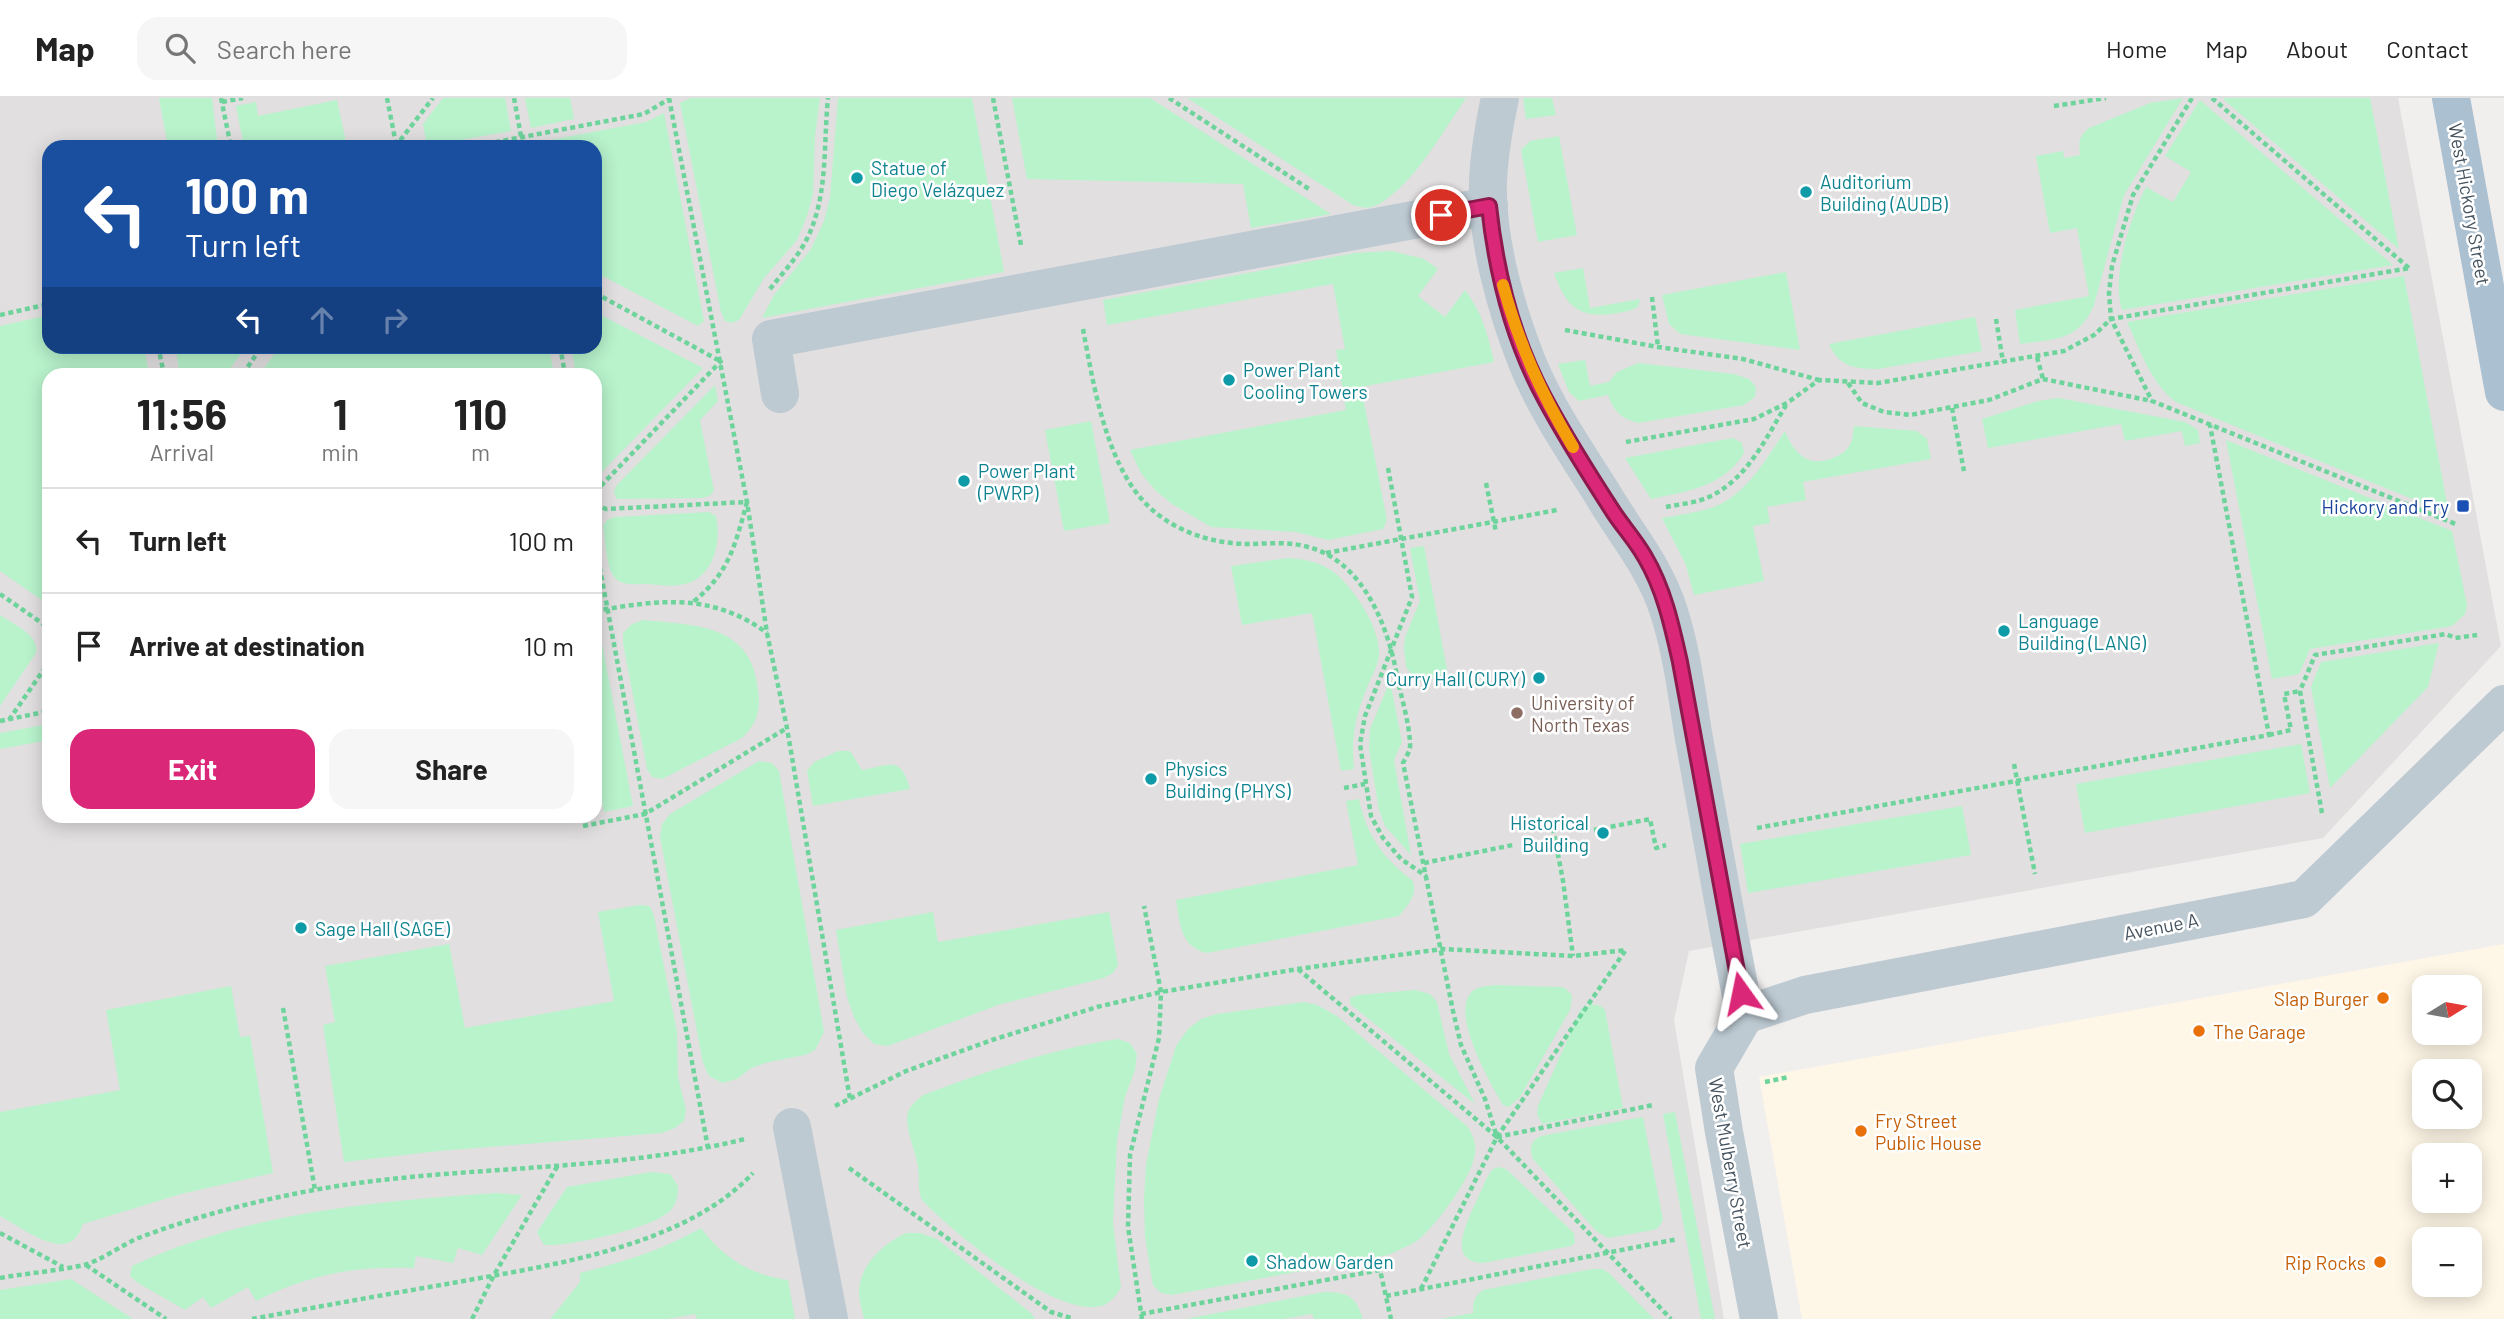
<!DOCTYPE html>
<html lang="en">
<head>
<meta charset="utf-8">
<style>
	:root { --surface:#fff; --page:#f6f6f6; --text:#222; --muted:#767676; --line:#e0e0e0; --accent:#db2777 }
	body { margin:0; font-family:Barlow,sans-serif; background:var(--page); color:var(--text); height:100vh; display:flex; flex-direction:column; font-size:26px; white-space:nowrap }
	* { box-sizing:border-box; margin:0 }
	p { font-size:23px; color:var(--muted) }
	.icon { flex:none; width:38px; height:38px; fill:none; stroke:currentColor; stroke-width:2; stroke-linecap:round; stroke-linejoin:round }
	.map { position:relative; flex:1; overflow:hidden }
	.side { position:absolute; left:42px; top:270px; width:560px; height:455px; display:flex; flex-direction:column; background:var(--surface); border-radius:21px; box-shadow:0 4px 18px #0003 }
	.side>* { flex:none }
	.banner { position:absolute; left:42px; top:42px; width:560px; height:214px; border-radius:21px; box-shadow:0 4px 18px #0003; background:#1a4fa0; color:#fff; overflow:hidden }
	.needle { width:46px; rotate:79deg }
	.controls { position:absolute; left:2412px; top:877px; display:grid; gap:14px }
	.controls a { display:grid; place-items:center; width:70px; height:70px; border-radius:14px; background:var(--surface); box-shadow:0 4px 18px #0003; font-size:35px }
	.pin { position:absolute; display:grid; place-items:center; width:60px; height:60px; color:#fff; margin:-30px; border:4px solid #fff; border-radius:50%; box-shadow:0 2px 7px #0007 }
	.me { position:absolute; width:77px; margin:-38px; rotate:348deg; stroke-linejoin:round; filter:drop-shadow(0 0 5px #0008) }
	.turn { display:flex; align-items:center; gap:24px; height:147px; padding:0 28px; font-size:32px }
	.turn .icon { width:91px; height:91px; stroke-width:2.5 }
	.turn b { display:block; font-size:49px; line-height:60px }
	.lanes { display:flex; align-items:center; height:66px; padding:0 28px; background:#0003; justify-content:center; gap:35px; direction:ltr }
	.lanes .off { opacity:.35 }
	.eta { display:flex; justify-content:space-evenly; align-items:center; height:119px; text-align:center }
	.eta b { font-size:42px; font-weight:700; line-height:49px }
	.button { display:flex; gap:14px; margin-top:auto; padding:14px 28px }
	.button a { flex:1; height:80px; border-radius:21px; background:var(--accent); color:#fff; font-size:28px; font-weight:700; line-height:80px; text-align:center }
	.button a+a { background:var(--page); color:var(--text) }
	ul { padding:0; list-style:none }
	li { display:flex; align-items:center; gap:21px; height:105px; padding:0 28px; border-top:2px solid var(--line) }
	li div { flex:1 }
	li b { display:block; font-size:26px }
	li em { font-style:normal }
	header { display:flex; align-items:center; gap:42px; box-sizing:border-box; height:98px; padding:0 35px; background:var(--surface); border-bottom:2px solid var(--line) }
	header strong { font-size:33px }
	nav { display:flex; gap:38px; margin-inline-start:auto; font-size:24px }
	.search { width:490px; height:63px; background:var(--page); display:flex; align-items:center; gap:18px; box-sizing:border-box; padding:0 24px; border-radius:21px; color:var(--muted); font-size:26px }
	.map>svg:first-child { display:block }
	.commercial { fill:#fef6e6; fill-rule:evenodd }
	.education { fill:#e2dfe0; fill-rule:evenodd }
	.green { fill:#b8f3cc }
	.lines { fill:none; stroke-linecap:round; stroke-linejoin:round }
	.path { stroke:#6dd49c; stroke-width:4.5; stroke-dasharray:5 3.5; stroke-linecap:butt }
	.minor { stroke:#bdcad2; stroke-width:38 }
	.major { stroke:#abc0d0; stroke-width:38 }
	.route-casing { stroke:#8e194d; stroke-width:18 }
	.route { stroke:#db2777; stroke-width:12 }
	.slow { stroke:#f59e0b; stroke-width:12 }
	.culture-dot { fill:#0f9aa8; stroke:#fff; stroke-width:2.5 }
	.transit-dot { fill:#1a4fb4; stroke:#fff; stroke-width:2.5 }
	.education-dot { fill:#8d6e63; stroke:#fff; stroke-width:2.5 }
	.food-dot { fill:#e8710a; stroke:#fff; stroke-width:2.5 }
	.labels { text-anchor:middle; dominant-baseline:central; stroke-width:5; stroke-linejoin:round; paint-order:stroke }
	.culture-label { font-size:19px; fill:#0d838f; stroke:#fff; text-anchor:start }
	.street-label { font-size:19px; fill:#45535e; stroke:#fff }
	.transit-label { font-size:19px; fill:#164399; stroke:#fff; text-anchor:end }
	.education-label { font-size:19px; fill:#785e54; stroke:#fff; text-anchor:start }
	.food-label { font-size:19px; fill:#c56008; stroke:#fff; text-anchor:end }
</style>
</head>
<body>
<header>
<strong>Map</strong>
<div class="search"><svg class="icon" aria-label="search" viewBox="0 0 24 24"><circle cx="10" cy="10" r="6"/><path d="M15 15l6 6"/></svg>Search here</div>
<nav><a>Home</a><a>Map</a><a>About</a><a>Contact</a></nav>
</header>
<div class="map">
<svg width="2504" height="1221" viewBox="0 0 2504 1221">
	<rect width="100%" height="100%" fill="#f1eeee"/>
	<path class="commercial" d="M2504,846V1221H1802L1759,979ZM2424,889H2469V934H2424ZM2424,973H2469V1018H2424ZM2424,1057H2469V1102H2424ZM2424,1141H2469V1186H2424Z"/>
	<path class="education" d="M0,0H2398L2501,548L2323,740L1689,853L1674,922L1724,1221H0ZM49,49H595V248H49ZM49,276H595V718H49Z"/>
	<g class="green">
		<path d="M159,0H212L218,49H168Z"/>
		<path d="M443,0H505L511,33L427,48L423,26Z"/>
		<path d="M525,0H570L574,21L531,30Z"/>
		<path d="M691,0H820L815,38L813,96L807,118L797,142L764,180L739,222L732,225L725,223L721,214L680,5Z"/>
		<path d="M838,0H972L1004,174L762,220L774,197L811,151L824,123L830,100Z"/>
		<path d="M1012,0H1150L1331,116L1251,130L1243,86L1027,81Z"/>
		<path d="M1187,0H1466C1443,33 1415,85 1379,106C1370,111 1362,110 1353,107Z"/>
		<path d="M1523,0H1552L1556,17L1526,21Z"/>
		<path d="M2183,0L2124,97L2094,207C2079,243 2055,241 2020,246L2015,212L2089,198L2077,130L2050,135L2036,58L2063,53L2064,60L2080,57C2079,44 2078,39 2089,30L2150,5Z"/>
		<path d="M2224,0H2370L2399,151L2224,2Z"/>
		<path d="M337,2L347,49H244L236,8L256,4L258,18Z"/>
		<path d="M2200,2L2393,167L2122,212C2111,179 2130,120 2146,89L2173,104L2191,74L2165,58Z"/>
		<path d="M664,15L704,223L698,228L595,174V49H534V45L646,24Z"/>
		<path d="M1559,38L1577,137L1538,144L1521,52L1530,43Z"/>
		<path d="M1392,153L1424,161L1438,171L1418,198L1445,219L1465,192C1482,214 1488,237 1494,264L1361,289L1387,422L1383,431L1328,442L1296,434L1211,429L1172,406L1155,392L1141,375L1130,352L1346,312L1336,252L1345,251L1333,186L1107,227L1103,202L1355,155Z"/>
		<path d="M1583,170L1590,210L1640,201L1638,209C1630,213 1620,215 1611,216C1577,220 1565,206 1554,175Z"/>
		<path d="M1786,174L1800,252L1680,236L1669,226L1662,197Z"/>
		<path d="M2404,178L2449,416L2176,304C2151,286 2140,252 2127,224Z"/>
		<path d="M595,214L703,270L595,381V276H576L571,249L595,248Z"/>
		<path d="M49,217V248L144,249L149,276H49V507L0,473V228Z"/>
		<path d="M1975,219L1982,253L1878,271C1855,271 1839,269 1829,246Z"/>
		<path d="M280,248L549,249L554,276H260Z"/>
		<path d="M175,249V248L246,249L226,276H180Z"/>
		<path d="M1585,262L1590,288L1609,284L1617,274L1638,265L1734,276L1749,281L1756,289L1755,299L1744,307L1638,325C1621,320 1614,314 1608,297L1579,303L1569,294L1558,266Z"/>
		<path d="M715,287L718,303L700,322L714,393L709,398L702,400L617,401L614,395L616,388Z"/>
		<path d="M2059,300L2185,324L2198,332L2200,345L2185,348L2182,333L2125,343L2121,326L1988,350L1982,321L2038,303Z"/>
		<path d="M1091,323L1110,425L1064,433L1045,332Z"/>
		<path d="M1854,328L1917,333L1927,341L1931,361L1803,384L1806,402L1767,409L1770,425L1753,428L1764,483L1694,497L1686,467L1662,420C1678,417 1695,415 1711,410C1746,398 1765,362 1785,333C1794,356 1809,371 1835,359C1841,357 1849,351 1851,344C1853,340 1853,333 1854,328Z"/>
		<path d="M1733,340L1742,345L1744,355C1723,389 1688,393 1651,401L1625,360Z"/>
		<path d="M2226,342L2452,433L2467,507L2465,516L2452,528L2310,551L2299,576L2272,581Z"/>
		<path d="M709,414L716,418C721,441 716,473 691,484C678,490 661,487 647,486C637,486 624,488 616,481C605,470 606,442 603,428L607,422L615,419Z"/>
		<path d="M1424,448L1448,577L1417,583L1406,569L1404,550L1405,539L1420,503L1410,450Z"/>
		<path d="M1288,460C1302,461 1316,463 1329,471C1351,484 1381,530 1379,557C1378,569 1370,581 1366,592C1355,619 1351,641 1354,671L1341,673L1312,515L1242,527L1231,468Z"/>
		<path d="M0,517C13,526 40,537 36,555L0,608Z"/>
		<path d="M643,522C695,527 752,526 758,592C761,612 757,626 742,640L662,681L652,679L647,671L623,545V535L632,526Z"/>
		<path d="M595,532L601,541L633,708L604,714L595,665Z"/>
		<path d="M2439,545L2428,589L2330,690L2311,589L2321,564Z"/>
		<path d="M1390,583L1402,644L1394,662L1411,757L1385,728L1379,712L1369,651L1370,631Z"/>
		<path d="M49,626V642L0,651V635Z"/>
		<path d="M2301,646L2310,695L2085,735L2076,686Z"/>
		<path d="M838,653H850L862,672C890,667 901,657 910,691L813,708L807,673L814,664Z"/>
		<path d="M759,663L772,665L779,673L824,934L815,952L805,957L769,964L751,970L737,981L722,985L709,978L703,965L660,739L662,726L670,716Z"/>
		<path d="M1359,701C1366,737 1384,761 1413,783C1418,797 1407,808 1399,818L1207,855C1180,849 1180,825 1176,802L1358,767L1346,703Z"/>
		<path d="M1962,708L1971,757L1748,795L1740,746Z"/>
		<path d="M639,807L650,808L654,818L677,934L678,979L686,1012L684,1023L675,1030L662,1035L439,1053L344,1064L323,927L335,924L325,868L449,846L465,930L614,903L598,814Z"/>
		<path d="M933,814L938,844L1109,814L1118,867L1113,875L1104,880L1001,906L888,948L874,946L863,935L854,919L847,899L836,832Z"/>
		<path d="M1495,887L1560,889L1565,890L1572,897L1570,912L1520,999L1509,1009L1503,1007C1491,986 1447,912 1474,892C1480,888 1488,888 1495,887Z"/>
		<path d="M231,888L240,939L250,938L273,1075L181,1096L83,1126C70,1169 25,1131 0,1118V1014L120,992L106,912Z"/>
		<path d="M1415,892L1430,896L1437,904L1449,956L1475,1006L1350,906V900L1358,897Z"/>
		<path d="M1304,904L1317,907L1337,918L1468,1029C1472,1037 1477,1046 1475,1055C1472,1080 1437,1126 1418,1142C1409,1148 1398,1152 1388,1157L1172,1197L1161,1195L1153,1187L1145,1139L1144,1102L1146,1067L1159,1001L1176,948L1188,931L1201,921L1217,916Z"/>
		<path d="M1591,906L1601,908L1605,912L1623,1010L1542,1026L1537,1016L1538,1008L1581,911Z"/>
		<path d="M1118,941L1130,945L1137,956L1135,972L1125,999L1117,1043L1113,1125L1121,1190C1116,1197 1110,1206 1101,1208C1056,1220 952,1134 922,1102C917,1091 920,1081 918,1069C916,1053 904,1030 908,1014C911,1007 917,1002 923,997C987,973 1051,951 1118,941Z"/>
		<path d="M1675,1014L1715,1221H1701L1663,1016Z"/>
		<path d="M1643,1019L1663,1122L1658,1130L1653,1132L1608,1140L1596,1133L1533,1061C1529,1051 1530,1043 1541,1038Z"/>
		<path d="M1499,1069L1506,1071L1574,1135L1575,1145L1571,1148L1483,1165C1446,1164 1467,1124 1475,1106C1480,1096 1484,1084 1490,1075C1493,1070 1493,1071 1499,1069Z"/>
		<path d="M651,1074L670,1076L678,1088C678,1098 677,1105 670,1113C653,1130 568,1149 544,1147L537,1134L567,1089Z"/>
		<path d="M497,1095L522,1097L482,1157L458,1150L453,1165L416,1158L414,1170C354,1168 310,1176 256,1203L248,1189L211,1210L203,1199L185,1212L138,1185L130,1178L132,1168C246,1115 374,1103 497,1095Z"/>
		<path d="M701,1130C723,1160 751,1177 788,1182L795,1221H697L695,1216L668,1221H550L580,1184V1175C623,1164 663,1152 701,1130Z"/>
		<path d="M906,1135H920L937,1141L1031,1215L1035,1221H864C862,1212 859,1202 859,1193C860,1166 883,1146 906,1135Z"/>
		<path d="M1592,1171H1602L1609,1175L1654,1221H1440L1473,1215C1473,1203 1474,1199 1483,1192Z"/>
		<path d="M71,1181L133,1221H0V1192Z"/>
		<path d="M1324,1194C1348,1194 1356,1198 1363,1221H1314L1312,1216L1284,1221H1186Z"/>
	</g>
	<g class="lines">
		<g class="path">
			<path d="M221,0L231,49"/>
			<path d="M387,0L396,46"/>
			<path d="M514,0L523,49"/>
			<path d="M669,0L747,404L767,535L787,630L850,1001"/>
			<path d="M993,0L1021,147"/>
			<path d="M1169,0L1309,91"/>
			<path d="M2192,0L2133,97L2112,168L2109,195L2111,221L2152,303L2458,427"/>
			<path d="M2212,0L2409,170"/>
			<path d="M222,4L243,0"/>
			<path d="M2054,8L2106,0"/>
			<path d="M395,49L433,0"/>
			<path d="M470,49L644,16L669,1"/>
			<path d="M770,191C781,177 794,163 803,148C829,104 823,49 828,0"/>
			<path d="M595,195L720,263"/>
			<path d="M1652,199L1658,249"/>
			<path d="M0,217L49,206"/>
			<path d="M1996,221L2003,264"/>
			<path d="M1083,231C1094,289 1107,376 1156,415C1181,435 1213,445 1245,446C1266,446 1288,443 1308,449C1363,463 1388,528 1397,578C1401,599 1409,623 1410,645C1411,652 1406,659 1403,665L1453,913L1461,947L1485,1001L1497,1039L1653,1007"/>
			<path d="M1565,232L1658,249L1743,261L1819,282"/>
			<path d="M158,248L164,276"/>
			<path d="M560,248L565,276"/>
			<path d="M2037,259L2043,281"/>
			<path d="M243,276L262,248"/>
			<path d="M1848,285L1862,305L1884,314L1910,317L1989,302L2043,281L2152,303"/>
			<path d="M1952,310L1964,373"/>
			<path d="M1626,344L1754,321L1787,305L1819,282L1878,285L2064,253L2094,237L2111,221L2410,170"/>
			<path d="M1388,370L1412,499L1365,618L1360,646L1371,718L1383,740L1401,761L1426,778"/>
			<path d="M1486,385L1496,434"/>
			<path d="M595,394L722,262"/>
			<path d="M595,406L606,411L747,404C735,448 729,475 693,504"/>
			<path d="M1666,409C1680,406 1696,405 1709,399C1747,381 1765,342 1786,307"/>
			<path d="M595,444L708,1050"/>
			<path d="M1326,455L1557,412"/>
			<path d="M0,496L49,530"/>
			<path d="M595,513C659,502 711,494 767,535"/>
			<path d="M9,622L49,564"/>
			<path d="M0,623L49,613"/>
			<path d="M2269,637L2291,632L2284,596L2300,593"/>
			<path d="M2014,666L2035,776"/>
			<path d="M1344,690L1365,686"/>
			<path d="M2322,715L2300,593L2315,557L2446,536L2455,540L2477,537"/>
			<path d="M583,728L645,716L787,630"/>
			<path d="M1553,730L1563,783L1573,858"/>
			<path d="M1757,730L2269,637L2210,327"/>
			<path d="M1594,732L1650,721L1656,750L1666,747"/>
			<path d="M1424,765L1513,747"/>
			<path d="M1298,871L1497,1039L1671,1221"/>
			<path d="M283,910L315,1092"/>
			<path d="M1765,984L1789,979"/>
			<path d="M835,1008L906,973L992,942L1097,909L1161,894L1298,871L1442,851L1573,858L1626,852"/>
			<path d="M849,1070L1051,1214L1074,1221"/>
			<path d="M0,1135L63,1169"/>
			<path d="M86,1167L166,1221"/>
			<path d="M0,1180C28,1175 57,1173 84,1167C100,1163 123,1146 141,1139C197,1118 255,1103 314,1092C456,1066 604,1076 745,1041"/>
			<path d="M1421,1191L1497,1039L1625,853"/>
			<path d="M1386,1198L1678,1141"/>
			<path d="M1141,1216L1380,1172L1391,1221"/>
			<path d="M252,1221C317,1209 382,1197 447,1186C544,1168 682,1151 753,1075"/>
			<path d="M472,1221L494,1177L558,1067"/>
			<path d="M1142,1221L1128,1129L1130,1057L1159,940L1161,894L1144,808"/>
		</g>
		<g class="minor">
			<path d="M1500,0C1494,28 1489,55 1488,84C1486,140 1506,211 1527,264C1546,311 1576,354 1603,397C1626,436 1654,468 1668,511C1682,553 1687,598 1694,641C1711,733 1726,825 1745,917"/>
			<path d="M780,296L771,241L1489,108"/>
			<path d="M1745,917L1805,897L2304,801L2504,606"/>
			<path d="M1745,917L1714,970L1724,1034L1759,1221"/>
			<path d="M792,1029L829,1221"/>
		</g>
		<path class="major" d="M2451,0L2504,294"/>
	</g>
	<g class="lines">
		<g class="route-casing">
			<path id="route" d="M1441,117L1489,108C1496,174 1513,242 1545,301C1566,340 1590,378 1614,415C1624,430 1636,443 1645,459C1664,491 1672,528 1680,564L1741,895"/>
		</g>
		<use href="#route" class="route"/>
		<path class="slow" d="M1503,187C1520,249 1540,293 1573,349"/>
	</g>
	<g class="culture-dot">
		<circle cx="857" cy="80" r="7"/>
		<circle cx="1806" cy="94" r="7"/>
		<circle cx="1229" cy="282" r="7"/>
		<circle cx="964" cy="383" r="7"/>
		<circle cx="2004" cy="533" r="7"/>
		<circle cx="1539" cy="580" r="7"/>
		<circle cx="1151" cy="681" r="7"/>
		<circle cx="1603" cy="735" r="7"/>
		<circle cx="301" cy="830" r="7"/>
		<circle cx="1252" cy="1163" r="7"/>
	</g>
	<rect class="transit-dot" x="2456" y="401" width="14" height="14" rx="3.5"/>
	<circle class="education-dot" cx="1517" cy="615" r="7"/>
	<g class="food-dot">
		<circle cx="2383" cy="900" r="7"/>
		<circle cx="2199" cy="933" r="7"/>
		<circle cx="1861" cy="1033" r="7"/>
		<circle cx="2380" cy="1164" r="7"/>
	</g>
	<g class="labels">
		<g class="culture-label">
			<text x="871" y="69">Statue of<tspan x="871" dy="22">Diego Velázquez</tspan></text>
			<text x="1820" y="83">Auditorium<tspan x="1820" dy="22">Building (AUDB)</tspan></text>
			<text x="1243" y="271">Power Plant<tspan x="1243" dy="22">Cooling Towers</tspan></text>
			<text x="978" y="372">Power Plant<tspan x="978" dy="22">(PWRP)</tspan></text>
			<text x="2018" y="522">Language<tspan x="2018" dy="22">Building (LANG)</tspan></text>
			<text x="1525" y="580" text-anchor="end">Curry Hall (CURY)</text>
			<text x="1165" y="670">Physics<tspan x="1165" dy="22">Building (PHYS)</tspan></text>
			<text x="1589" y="724" text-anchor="end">Historical<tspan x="1589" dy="22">Building</tspan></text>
			<text x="315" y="830">Sage Hall (SAGE)</text>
			<text x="1266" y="1163">Shadow Garden</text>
		</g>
		<g class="street-label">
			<text transform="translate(2470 106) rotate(80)">West Hickory Street</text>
			<text transform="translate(2161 828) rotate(-11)">Avenue A</text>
			<text transform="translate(1731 1065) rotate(80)">West Mulberry Street</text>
		</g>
		<g class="transit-label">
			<text x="2449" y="408">Hickory and Fry</text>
		</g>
		<g class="education-label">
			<text x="1531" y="604">University of<tspan x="1531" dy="22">North Texas</tspan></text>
		</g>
		<g class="food-label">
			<text x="2369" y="900">Slap Burger</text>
			<text x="2213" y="933" text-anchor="start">The Garage</text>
			<text x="1875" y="1022" text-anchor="start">Fry Street<tspan x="1875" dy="22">Public House</tspan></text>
			<text x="2366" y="1164">Rip Rocks</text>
		</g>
	</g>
</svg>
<div class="controls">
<a><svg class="needle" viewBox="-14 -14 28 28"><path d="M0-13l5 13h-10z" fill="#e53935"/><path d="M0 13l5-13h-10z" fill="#767676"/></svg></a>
<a><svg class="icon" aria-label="search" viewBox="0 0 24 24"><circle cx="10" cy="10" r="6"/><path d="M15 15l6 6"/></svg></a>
<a>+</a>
<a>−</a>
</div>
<div class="pin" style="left:1441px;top:117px;background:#d93025"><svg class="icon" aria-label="arrive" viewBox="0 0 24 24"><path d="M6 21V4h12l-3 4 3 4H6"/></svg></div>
<svg class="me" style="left:1741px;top:895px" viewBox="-20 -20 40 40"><path d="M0-17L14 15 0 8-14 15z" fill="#db2777" stroke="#fff" stroke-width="4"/></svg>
<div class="banner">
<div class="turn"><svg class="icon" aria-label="left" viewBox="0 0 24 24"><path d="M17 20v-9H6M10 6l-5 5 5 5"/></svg><div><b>100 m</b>Turn left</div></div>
<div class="lanes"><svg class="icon" aria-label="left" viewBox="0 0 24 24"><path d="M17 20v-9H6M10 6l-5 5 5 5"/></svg><svg class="icon off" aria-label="ahead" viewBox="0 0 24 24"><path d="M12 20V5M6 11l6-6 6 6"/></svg><svg class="icon off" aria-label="right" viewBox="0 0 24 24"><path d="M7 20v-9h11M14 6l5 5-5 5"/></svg></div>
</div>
<section class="side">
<div class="eta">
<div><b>11:56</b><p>Arrival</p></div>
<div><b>1</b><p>min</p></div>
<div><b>110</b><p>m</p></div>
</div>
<ul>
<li><svg class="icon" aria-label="left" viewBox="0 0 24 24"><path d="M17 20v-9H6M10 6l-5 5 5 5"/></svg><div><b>Turn left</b></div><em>100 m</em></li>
<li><svg class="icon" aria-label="arrive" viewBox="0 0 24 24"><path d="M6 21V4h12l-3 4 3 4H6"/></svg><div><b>Arrive at destination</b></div><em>10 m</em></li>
</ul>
<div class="button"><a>Exit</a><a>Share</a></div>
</section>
</div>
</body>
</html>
